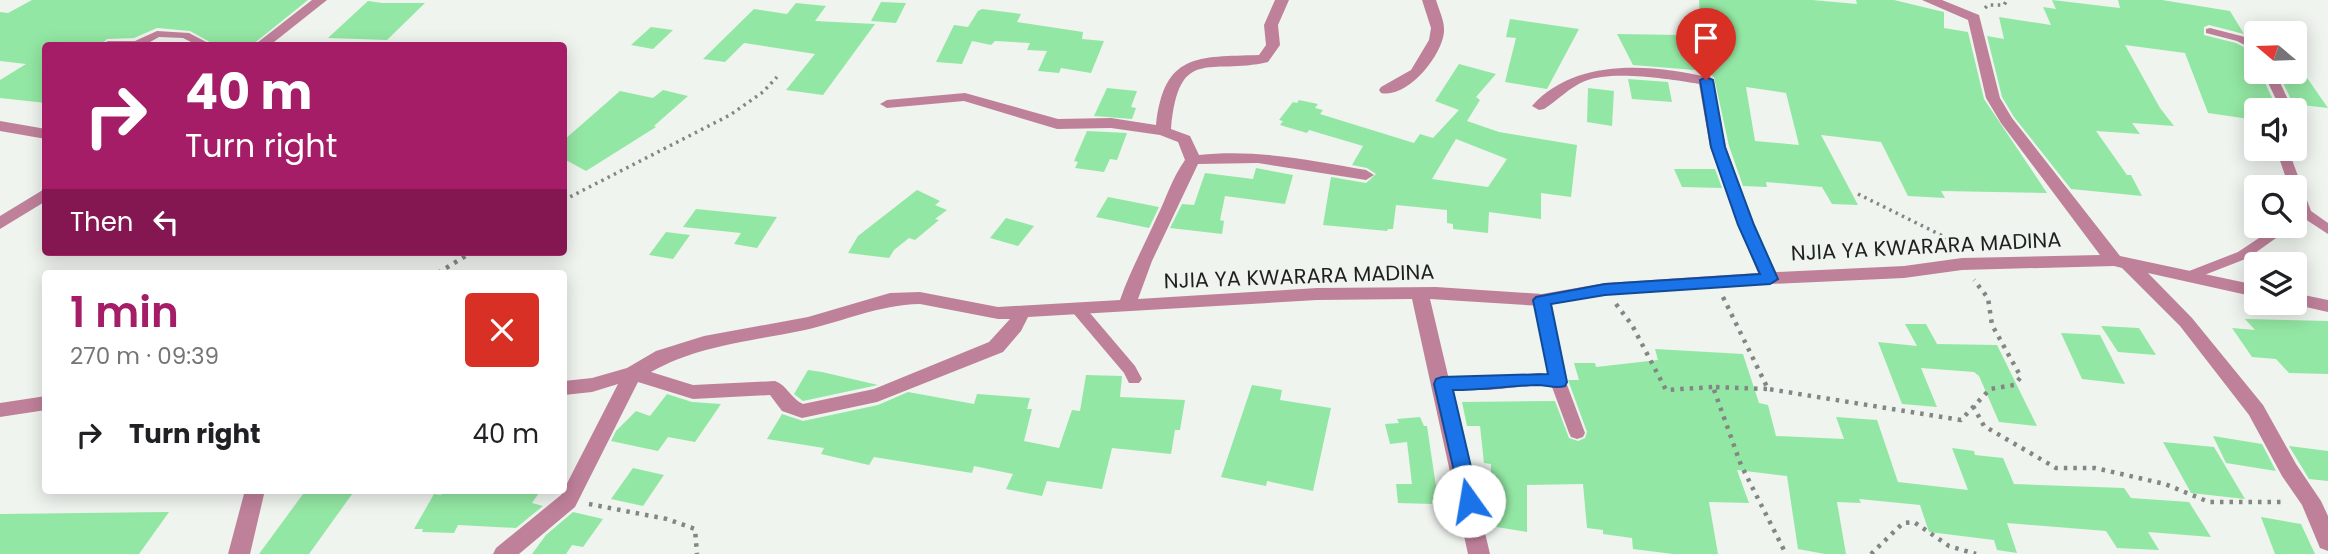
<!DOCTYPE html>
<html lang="en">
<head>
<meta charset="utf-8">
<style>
	:root { --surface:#fff; --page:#f6f6f6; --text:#202124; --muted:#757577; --accent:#a51d66 }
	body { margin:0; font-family:Poppins,sans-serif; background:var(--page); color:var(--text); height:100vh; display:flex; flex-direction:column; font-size:26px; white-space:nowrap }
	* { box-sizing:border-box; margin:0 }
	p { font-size:23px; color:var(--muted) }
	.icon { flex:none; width:38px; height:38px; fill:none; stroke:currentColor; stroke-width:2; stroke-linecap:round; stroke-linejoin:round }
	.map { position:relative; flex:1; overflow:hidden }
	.panel { position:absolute; left:42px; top:270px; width:525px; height:224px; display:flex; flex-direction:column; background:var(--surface); border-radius:7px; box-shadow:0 4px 18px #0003 }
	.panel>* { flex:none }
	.top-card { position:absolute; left:42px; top:42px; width:525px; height:214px; border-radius:7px; box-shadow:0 4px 18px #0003; background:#a51d66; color:#fff; overflow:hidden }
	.needle { width:46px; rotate:289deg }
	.buttons { position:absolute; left:2244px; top:21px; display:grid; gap:14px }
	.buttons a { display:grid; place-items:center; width:63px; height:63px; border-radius:7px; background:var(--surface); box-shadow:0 4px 18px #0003; font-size:35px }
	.pin { position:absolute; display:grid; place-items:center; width:60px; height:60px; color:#fff; margin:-72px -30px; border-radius:50% 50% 50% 0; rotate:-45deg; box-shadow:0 0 7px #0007 }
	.pin .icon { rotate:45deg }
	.me { position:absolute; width:77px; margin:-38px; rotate:347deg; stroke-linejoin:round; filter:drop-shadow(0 0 5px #0008) }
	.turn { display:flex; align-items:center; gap:24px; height:147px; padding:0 28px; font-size:32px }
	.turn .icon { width:91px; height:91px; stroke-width:2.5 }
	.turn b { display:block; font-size:49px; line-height:60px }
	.then { display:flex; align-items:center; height:66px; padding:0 28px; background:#0003; gap:14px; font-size:26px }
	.round { display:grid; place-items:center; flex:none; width:74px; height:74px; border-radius:7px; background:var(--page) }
	.head { display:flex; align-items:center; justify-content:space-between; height:119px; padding:0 28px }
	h1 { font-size:42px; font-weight:600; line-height:52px; color:var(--accent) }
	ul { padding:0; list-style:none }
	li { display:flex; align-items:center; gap:21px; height:91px; padding:0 28px }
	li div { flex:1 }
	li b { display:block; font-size:26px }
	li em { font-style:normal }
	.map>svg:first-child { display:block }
	.building { fill:#93e7a4; fill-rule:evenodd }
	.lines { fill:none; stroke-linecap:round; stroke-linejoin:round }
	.path-far1 { stroke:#838683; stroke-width:3.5; stroke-dasharray:2.5 4.5; stroke-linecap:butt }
	.path { stroke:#838683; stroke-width:4.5; stroke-dasharray:3.5 6; stroke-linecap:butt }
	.service { fill:#bf819a; fill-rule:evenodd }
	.minor { fill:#bf819a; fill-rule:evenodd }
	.route { fill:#1a73e8; stroke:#114b97; stroke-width:2 }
	.labels { text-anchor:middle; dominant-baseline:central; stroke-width:6; stroke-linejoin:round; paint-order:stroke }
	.street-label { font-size:21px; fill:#1f211f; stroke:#eff4ef }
</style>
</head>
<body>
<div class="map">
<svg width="2328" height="554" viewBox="0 0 2328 554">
	<rect width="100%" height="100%" fill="#eff4ef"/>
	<g class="building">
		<path d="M32,0H308L251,46H217L190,31L157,28L134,38L107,39L100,46H46V103L0,98V80L26,64L0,61V12L8,13Z"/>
		<path d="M1699,0H1812L1857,4L1856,0H1894L1944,12V28L1968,32L1984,99L2047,193L1941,191L1945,198L1908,196L1881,142L1821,135L1858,205L1832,204L1822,187L1766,182L1767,187L1743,186L1729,146L1714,77L1707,71L1633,65L1617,34L1681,35L1685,16L1700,18ZM1746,87L1786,93L1799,145L1755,141Z"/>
		<path d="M2052,0L2120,8L2118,0H2162L2230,11L2244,34L2209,25L2204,27V35L2236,43L2255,53L2256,72H2260L2274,102H2269L2275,110H2256V120L2208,113L2185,53L2125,45L2160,108L2174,126L2132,123L2140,134L2096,131L2127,175H2131L2142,196L2071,189L2014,117L2002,97L1987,36L2004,39L1999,17L2051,25L2043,7L2056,9Z"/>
		<path d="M368,1L382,3H425L387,40L328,38Z"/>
		<path d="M881,2L906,3L896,23L871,21Z"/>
		<path d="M796,3L826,6L815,21L875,24L823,95L786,90L815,54L744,43L725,62L703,59L754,9L787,14Z"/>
		<path d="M982,9L1021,14L1017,22L1083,32L1082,39L1104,41L1091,73L1061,68L1059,73L1038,71L1047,51L1027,50L1030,43L995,41L991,45L972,41L962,64L936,62L954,25L968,27L978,11Z"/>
		<path d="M1510,19L1579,29L1547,89L1505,82L1516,38L1506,37Z"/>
		<path d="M651,27L673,30L653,49L631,45Z"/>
		<path d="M1459,64L1496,74L1476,97L1480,100L1467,121L1499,132L1577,145L1571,197L1541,193V219L1489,212L1488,233L1453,229V224L1447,223V210L1396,205L1393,229H1388L1387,231L1323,225L1331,177L1366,183L1376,174L1367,168L1352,165L1363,146L1309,130L1307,133L1280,125L1283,121L1279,120L1293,102L1297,103L1299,100L1318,104L1315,108L1323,110L1320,114L1414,143L1420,134L1433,138L1459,110L1435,101ZM1456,139L1507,159L1488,187L1432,179Z"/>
		<path d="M2278,72H2303L2328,108L2293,104Z"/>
		<path d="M1628,79L1668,82L1672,102L1632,99Z"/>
		<path d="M1107,88L1137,91L1131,107L1136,108L1132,119L1094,116Z"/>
		<path d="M1588,88L1614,91L1612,126L1587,122Z"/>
		<path d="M663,90L688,96L654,126L656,127L586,171L564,159V140L620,91L653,98Z"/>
		<path d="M1087,131L1127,133L1117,160L1110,159L1104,172L1075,168L1078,162L1074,161Z"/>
		<path d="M1256,168L1293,175L1285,204L1225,196L1220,220L1224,221L1222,234L1170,228L1182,204L1194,205L1205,173L1253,179Z"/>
		<path d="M1674,169H1715L1722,188L1682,187Z"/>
		<path d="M917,190L940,201L935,205L947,210L935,219L939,220L915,240L909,238L894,250L889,258L848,253L858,236Z"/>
		<path d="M1108,197L1159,207L1149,228L1096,217Z"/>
		<path d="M696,209L777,217L757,248L734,244L741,233L683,227Z"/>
		<path d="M1006,218L1034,226L1018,246L990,238Z"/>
		<path d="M666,232L690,235L673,259L649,255Z"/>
		<path d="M2245,319L2328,321V374L2289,373L2276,359L2252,357L2232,328L2255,330Z"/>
		<path d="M1905,324H1926L1937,344L1997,345L2037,426L1999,422L1979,376L1974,372L1921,368L1937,407L1902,404L1878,342L1917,346Z"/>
		<path d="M2101,326L2139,328L2156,355L2118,352Z"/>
		<path d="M2061,333L2100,335L2125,384L2082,379Z"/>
		<path d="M1655,349L1743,354L1759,403L1768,405L1776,436L1844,439L1836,417L1877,420L1898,482L1968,490L1952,448L1974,451L1975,455L2003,458L2014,484L2124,488L2131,498L2189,502L2211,537L2148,532L2159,550L2117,548L2106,531L2007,523L2017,553L1997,550L1994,540L1929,532L1920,505L1859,499L1861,503L1837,502L1846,554H1825L1798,549L1787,476L1737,470L1749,503L1709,502L1718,554H1673L1633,549L1632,538L1603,534V530L1587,528L1583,484L1527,485V532L1490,526L1491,464L1484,463L1480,426H1467L1462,402L1555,401L1569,438L1578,441L1585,438L1587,432L1568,380H1579L1574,363H1595L1596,367L1658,360Z"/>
		<path d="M808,370L822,372L878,385L803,401L794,394Z"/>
		<path d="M1086,375L1122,376L1120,397L1185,400L1180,430H1175L1171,454L1112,448L1102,489L1047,481L1042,496L1006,489L1013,474L974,466L972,473L874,457L869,465L821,454L824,448L767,439L782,414L803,421L878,405L908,392L974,404L977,394L1030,398L1027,409H1032L1024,441L1059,448L1072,410L1080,411Z"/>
		<path d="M1252,385L1282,390L1280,400L1331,408L1313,491L1267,481L1266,486L1221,477Z"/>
		<path d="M667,394L692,402L721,404L695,442L668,437L658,451L611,441L616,431L636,411L650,416Z"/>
		<path d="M1420,417L1424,426H1427L1438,500H1432V504L1398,503L1396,484H1412L1407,442L1390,444L1385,424L1399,423L1397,419Z"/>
		<path d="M2213,436L2262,444L2276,471L2226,463Z"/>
		<path d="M2163,442L2214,447L2245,499L2191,493Z"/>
		<path d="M2289,446L2328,451V481L2309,479Z"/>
		<path d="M633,468L664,475L643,506L611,499Z"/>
		<path d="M306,490H355L309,554H259Z"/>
		<path d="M499,490H541L532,503L543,506L516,528L458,525L454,533L422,532L423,529H414L434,494L441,495L442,492L496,494Z"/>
		<path d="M169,512L139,554H0V514Z"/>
		<path d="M573,512L603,519L583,547L572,545L566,554H532L546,535Z"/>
		<path d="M2261,517L2301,524L2315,554H2275Z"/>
	</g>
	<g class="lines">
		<g class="path-far1">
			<path d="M1985,8L1988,5H2004L2007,0"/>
			<path d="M1858,194L1959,244"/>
			<path d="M564,200L730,115L763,92L777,77"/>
		</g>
		<g class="path">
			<path d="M1955,242L1963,246"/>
			<path d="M438,273L472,252"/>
			<path d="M1723,297L1768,389L1961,420L1990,389L2014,385L2021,377L1992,325L1988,298L1974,280"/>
			<path d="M1616,304L1632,325L1666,390L1713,387"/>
			<path d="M1767,389L1713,387L1741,465L1786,554"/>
			<path d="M1973,406L1984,426L2056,468H2095L2165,484L2209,502H2286"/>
			<path d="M589,504L667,519L695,529L697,554"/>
			<path d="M1871,554L1903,523L1914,522L1949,546L1976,554"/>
		</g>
		<g class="service">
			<path d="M2210,28L2245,37L2256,43V51L2237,41L2206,33V29Z"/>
			<path d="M157,31L189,33L214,46H199L183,38L159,37L143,46L102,44L108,41H135Z"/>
			<path d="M2263,72H2275L2293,110H2281Z"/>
			<path d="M2294,122L2298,123L2300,129L2294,133Z"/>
			<path d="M2276,149H2288L2311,211L2328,223V234L2305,219L2294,224V214L2298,212L2294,201V187H2289Z"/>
			<path d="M2277,226H2293L2248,258L2189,281L2182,276L2184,273L2238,252Z"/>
			<path d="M1542,295L1549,300L1566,382L1585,433L1583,437L1577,439L1571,437L1569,433L1552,387L1540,385L1489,390H1442L1437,388L1434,384L1437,380L1442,378H1489L1540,373L1549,375L1535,300Z"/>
			<path d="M1079,305L1084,306L1135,366L1142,379L1139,383H1129L1124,373L1074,314L1072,310L1074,306Z"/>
		</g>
		<g class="minor">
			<path d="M312,0H327L269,46H253Z"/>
			<path d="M1275,0H1289L1278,25L1280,45L1268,62C1209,76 1179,44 1171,129L1190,136L1199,155C1255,149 1311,160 1366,170L1374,175L1366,180L1258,163L1198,164L1152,261L1138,299L1317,288L1436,287L1542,294L1605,283L1758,273L1738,225L1710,147L1699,84C1670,79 1612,70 1585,81C1570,87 1558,100 1544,109L1539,110L1532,106C1575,57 1653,64 1711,78L1726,147L1754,225L1776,272L1904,266L1962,258L2100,255L2001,123L1986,98L1968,20L1922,0H1942L1979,15L2000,98L2012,118L2120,256L2256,285V297L2148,273L2192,318L2263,405L2296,464L2321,501L2328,516V551L2320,548L2302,505L2282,476L2249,415L2180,326L2122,268L2114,266L1962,270L1904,278L1683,288L1605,295L1542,306L1430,299L1490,554H1468L1412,299L1317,300L1028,317L1021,331L1003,352L877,402L802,418L782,411L770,395L693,399L638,382L575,507L519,554H493L496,548L561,495L618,384L592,392L564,395V381L592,378L627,368L656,351L704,336L808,317L890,293L920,292L998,307L1120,300C1130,271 1144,246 1156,219C1166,199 1172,178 1185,160L1178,142L1160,135L1111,128L1057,129L964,101L887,108L880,104L887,100L965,93L1058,119L1111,118L1156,125C1164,53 1197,57 1259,55L1266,45L1264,25ZM920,304L998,319H1010L989,342L874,389L803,404C791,399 787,385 775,381L693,385L651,372C698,345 753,341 805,330C845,321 878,305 920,304Z"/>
			<path d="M1422,0H1436C1439,10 1445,22 1444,32C1442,56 1407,99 1381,93L1379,90L1381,87L1411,70L1429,40L1431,28Z"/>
			<path d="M0,121L46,129V139L0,131Z"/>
			<path d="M46,188V201L0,229V216Z"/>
			<path d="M2294,293L2328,300V312L2288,303H2294Z"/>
			<path d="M46,396V410L0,417V403Z"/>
			<path d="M245,490H265L250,554H228Z"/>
		</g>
	</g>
	<path class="route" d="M1706,77L1713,80L1725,147L1754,225L1778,279L1770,284L1605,295L1551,304L1567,382L1565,386C1555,389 1547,385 1537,385C1509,386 1481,390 1453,390L1479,501L1476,506L1469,508L1462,506L1434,384L1436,379L1442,377L1548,374L1533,300L1536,297L1605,284L1760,274L1738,225L1711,147L1700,80Z"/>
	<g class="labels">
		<g class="street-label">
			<text transform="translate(1926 246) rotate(-3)">NJIA YA KWARARA MADINA</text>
			<text transform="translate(1299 276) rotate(-2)">NJIA YA KWARARA MADINA</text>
		</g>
	</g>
</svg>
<div class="buttons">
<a><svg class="needle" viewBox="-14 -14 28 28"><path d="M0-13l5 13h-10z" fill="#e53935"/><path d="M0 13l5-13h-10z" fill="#757577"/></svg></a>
<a><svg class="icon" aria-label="sound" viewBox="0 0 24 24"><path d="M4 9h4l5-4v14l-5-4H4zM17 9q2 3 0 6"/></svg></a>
<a><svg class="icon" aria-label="search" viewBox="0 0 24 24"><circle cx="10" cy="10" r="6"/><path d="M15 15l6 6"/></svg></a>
<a><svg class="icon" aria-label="layers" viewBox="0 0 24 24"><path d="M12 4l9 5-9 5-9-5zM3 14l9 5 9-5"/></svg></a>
</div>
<div class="pin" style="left:1706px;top:80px;background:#d93025"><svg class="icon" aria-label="arrive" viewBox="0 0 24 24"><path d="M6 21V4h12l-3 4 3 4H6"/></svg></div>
<svg class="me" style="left:1469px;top:501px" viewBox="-20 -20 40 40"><circle r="19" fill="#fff"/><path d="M0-13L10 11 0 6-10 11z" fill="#1a73e8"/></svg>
<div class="top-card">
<div class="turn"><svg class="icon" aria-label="right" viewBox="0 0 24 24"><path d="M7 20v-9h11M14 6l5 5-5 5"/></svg><div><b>40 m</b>Turn right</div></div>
<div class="then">Then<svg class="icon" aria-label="left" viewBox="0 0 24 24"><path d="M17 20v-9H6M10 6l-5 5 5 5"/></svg></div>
</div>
<section class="panel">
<div class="head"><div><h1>1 min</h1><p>270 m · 09:39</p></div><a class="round" style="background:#d93025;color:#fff"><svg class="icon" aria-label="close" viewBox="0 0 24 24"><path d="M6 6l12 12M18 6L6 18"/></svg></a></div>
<ul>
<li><svg class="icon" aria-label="right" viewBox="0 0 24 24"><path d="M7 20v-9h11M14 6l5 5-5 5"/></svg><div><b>Turn right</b></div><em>40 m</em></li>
</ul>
</section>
</div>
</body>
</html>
